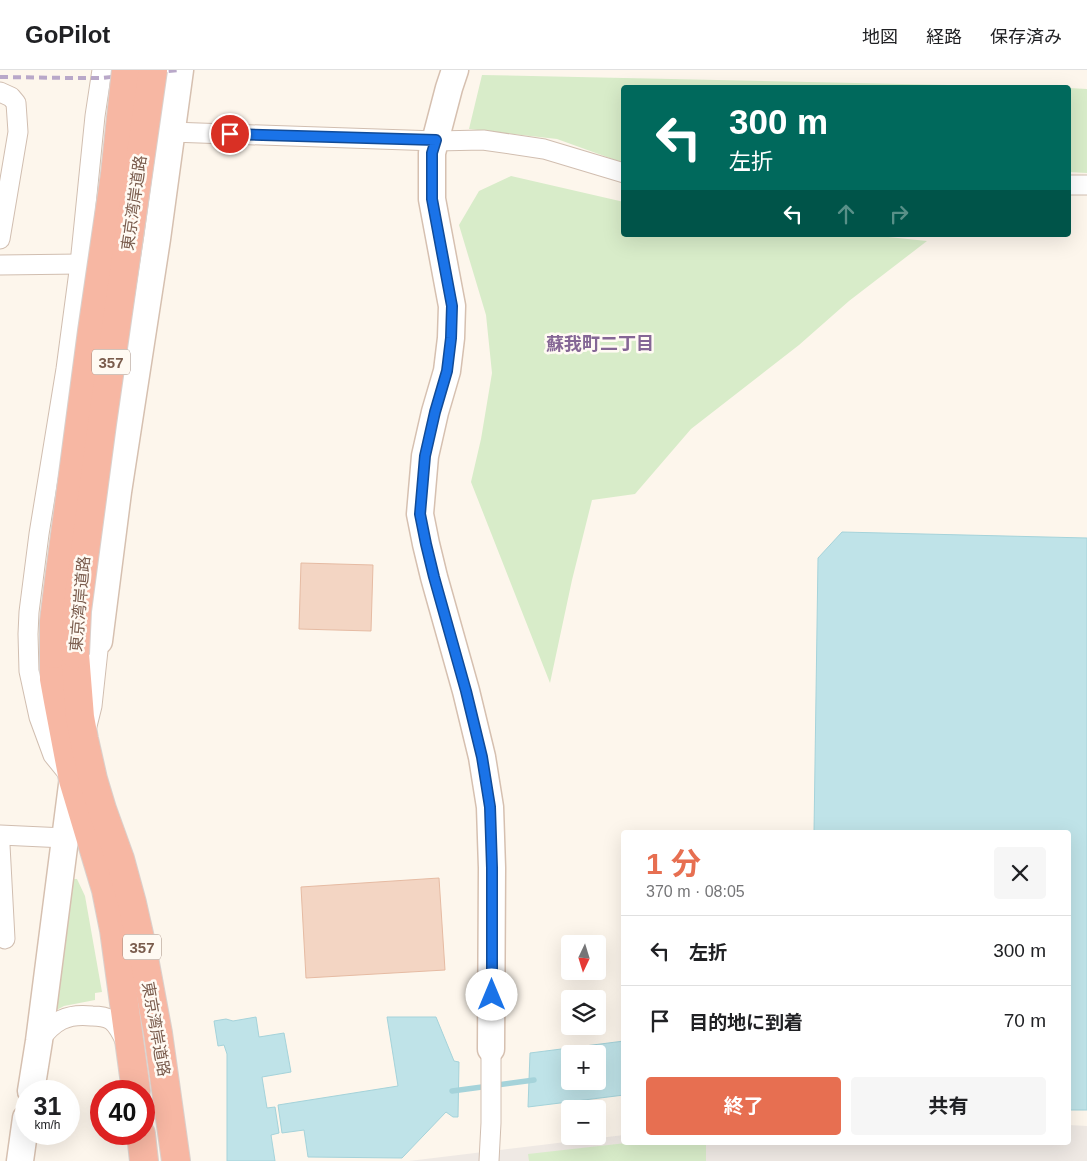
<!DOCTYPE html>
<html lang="ja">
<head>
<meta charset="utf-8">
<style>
	:root { --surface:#fff; --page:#f6f6f6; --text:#202124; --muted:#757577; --line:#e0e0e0; --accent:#e76f51 }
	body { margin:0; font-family:Helvetica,"Noto Sans JP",sans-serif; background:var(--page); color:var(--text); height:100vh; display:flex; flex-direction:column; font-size:19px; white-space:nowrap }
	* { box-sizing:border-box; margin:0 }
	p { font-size:16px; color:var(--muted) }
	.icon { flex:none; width:28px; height:28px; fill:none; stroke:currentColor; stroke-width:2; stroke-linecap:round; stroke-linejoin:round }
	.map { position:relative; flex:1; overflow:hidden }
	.sheet { position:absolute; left:621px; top:760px; width:450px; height:315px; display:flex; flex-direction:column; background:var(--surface); border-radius:5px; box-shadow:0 5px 20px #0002 }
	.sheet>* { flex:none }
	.top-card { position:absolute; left:621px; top:15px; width:450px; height:152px; border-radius:5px; box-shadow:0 5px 20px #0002; background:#00695c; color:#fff; overflow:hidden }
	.needle { width:32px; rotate:184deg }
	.fabs { position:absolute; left:561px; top:865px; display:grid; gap:10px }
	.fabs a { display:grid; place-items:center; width:45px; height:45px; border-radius:5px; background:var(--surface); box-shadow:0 5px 20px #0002; font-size:25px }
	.speed { position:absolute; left:15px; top:1010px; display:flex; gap:10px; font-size:25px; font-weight:700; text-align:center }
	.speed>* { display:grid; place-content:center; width:65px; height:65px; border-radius:50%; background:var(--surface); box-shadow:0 5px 20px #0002; line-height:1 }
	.speed small { font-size:12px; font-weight:400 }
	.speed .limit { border:8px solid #d22; background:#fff; color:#111 }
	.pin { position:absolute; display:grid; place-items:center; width:42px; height:42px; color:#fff; margin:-21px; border:2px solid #fff; border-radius:50%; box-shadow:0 1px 5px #0007 }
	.me { position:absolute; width:55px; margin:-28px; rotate:0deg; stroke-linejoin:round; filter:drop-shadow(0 0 4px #0008) }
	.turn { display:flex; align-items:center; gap:18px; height:105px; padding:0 25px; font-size:22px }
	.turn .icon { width:65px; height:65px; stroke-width:2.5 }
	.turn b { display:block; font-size:35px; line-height:42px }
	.lanes { display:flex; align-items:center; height:48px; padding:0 25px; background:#0003; justify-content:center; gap:25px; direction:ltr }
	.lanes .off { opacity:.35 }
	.round { display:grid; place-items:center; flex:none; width:52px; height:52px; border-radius:5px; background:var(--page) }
	.head { display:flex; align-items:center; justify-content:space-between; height:85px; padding:0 25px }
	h1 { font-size:30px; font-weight:700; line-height:38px; color:var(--accent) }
	.cta { display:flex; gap:10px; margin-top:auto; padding:10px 25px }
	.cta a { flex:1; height:58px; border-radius:5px; background:var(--accent); color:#fff; font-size:20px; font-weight:700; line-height:58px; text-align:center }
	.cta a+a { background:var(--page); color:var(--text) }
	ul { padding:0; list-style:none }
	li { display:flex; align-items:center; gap:15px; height:70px; padding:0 25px; border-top:1px solid var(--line) }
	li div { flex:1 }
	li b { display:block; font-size:19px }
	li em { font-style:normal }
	header { display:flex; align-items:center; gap:30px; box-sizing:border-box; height:70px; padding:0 25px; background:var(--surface); border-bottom:1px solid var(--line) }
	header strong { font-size:24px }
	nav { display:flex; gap:28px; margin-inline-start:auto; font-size:18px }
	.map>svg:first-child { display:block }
	.industrial { fill:#efe9e4 }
	.green { fill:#d8ecc9 }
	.water { fill:#bfe3e8; stroke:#a5d3da; fill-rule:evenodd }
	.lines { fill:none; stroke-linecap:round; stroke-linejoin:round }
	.stream { stroke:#a5d3da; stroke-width:5.5 }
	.building { fill:#f3d5c3; stroke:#e6bba3 }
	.street-casing { stroke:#d1beb0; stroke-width:21 }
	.secondary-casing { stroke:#d6c0b0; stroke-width:29 }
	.highway-casing { stroke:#dad1cd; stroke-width:30 }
	.street { stroke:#fff; stroke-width:19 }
	.secondary { stroke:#fff; stroke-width:26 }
	.highway { stroke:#f7b7a3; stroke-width:28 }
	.rail { stroke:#b9a8c9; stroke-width:4; stroke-dasharray:8 5; stroke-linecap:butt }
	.highway-bridge-casing { stroke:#dad1cd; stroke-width:30; stroke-linecap:butt }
	.highway-bridge { stroke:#f7b7a3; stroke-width:28 }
	.route-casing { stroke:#114b97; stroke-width:12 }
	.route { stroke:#1a73e8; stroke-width:9 }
	.labels { text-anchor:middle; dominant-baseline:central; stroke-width:5; stroke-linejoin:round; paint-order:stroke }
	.shield { fill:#fffaf3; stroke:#a28b7f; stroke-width:1 }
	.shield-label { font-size:15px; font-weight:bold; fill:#7a5c4d }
	.street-label { font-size:16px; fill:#7a5c4d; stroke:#fffaf3 }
	.neighbourhood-label { font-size:18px; font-weight:bold; fill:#846695; stroke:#fffaf3 }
</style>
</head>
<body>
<header>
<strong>GoPilot</strong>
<nav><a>地図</a><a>経路</a><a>保存済み</a></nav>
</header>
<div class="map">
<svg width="1087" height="1091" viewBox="0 0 1087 1091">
	<rect width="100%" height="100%" fill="#fdf6ec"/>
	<path class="industrial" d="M1069,1055L1087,1056V1091H409L624,1065V1072H1069Z"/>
	<g class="green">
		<path d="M482,5L1038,17L624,18V91H618L557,69L469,59Z"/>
		<path d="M1069,18L1087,19V103L1069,102Z"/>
		<path d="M511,106L624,132V165H869L927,171L849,231L799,275L691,359L635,424L592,430L572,510L550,613L471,412L481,369L492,303L486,245L459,155L479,121Z"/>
		<path d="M70,809H77L85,826L102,922L95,923V930L64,936L53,942Z"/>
		<path d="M706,1073V1091H529L528,1084L626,1073Z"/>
	</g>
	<g class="water">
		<path d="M842,462L1087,468V1040H1069V762H814L818,488Z"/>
		<path d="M256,947L259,967L284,963L291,1002L262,1007L267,1038L275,1037L279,1063L271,1065L275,1091H227V984L224,975L218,976L214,951L226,949L233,951Z"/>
		<path d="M387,947H436L454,991L459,992L458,1047H453L446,1042L402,1088L308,1087L304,1060L282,1063L278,1035L398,1016Z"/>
		<path d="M624,971V1025L528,1037L530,983ZM570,984H598V1011H570Z"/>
	</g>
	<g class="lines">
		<path class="stream" d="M452,1021L534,1010"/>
	</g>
	<g class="building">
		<path d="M301,493L373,495L371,561L299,559Z"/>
		<path d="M439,808L445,900L306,908L301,817Z"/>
	</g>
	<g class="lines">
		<g class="street-casing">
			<g id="street">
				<path d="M0,22L11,27L16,33L18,62L0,169"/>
				<path d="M171,62L436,71L483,70L544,79L624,103"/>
				<path d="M1069,115H1087"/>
				<path d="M0,195L80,194"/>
				<path d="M87,656L92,636L99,571"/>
				<path d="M70,706L53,685L39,647L29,601L28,564L29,542L39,464L66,299L80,194L95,46L102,0"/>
				<path d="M0,765L65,768"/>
				<path d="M0,775L5,869"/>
				<path d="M39,971C53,951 67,943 92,946C98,946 106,947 111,950C118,955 123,966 126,973"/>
				<path d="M489,1091L491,1053V979"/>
			</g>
		</g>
		<g class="secondary-casing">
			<g id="secondary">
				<path d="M455,0L449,18L432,83V129L452,236L451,268L447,301L435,342L425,386L420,444L426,474L434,507L466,621L482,687L490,737L492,798L491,979"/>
				<path d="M99,571L118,422L157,169L180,0"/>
				<path d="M31,1021L39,971L73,707"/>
				<path d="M20,1091L26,1048"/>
			</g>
		</g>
		<g class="highway-casing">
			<g id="highway">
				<path d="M54,584V609L58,631L73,710L106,820L114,860L136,1021"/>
				<path d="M75,584L80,647L84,669L93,709L102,739L120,789L132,833L142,877L158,963L176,1091"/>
				<path d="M141,1064L144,1091"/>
			</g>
		</g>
		<use href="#street" class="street"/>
		<use href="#secondary" class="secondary"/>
		<use href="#highway" class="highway"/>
		<path class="rail" d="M0,7L70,8H101L179,0"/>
		<g class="highway-bridge-casing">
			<g id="highway-bridge">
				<path d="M54,584V551L59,510L92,261L115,104L126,0"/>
				<path d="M75,584L77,541L102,354L153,0"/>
			</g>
		</g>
		<use href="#highway-bridge" class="highway-bridge"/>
	</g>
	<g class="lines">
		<g class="route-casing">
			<path id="route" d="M230,64L436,70L432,83V129L452,236L451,268L447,301L435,342L425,386L420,444L426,474L434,507L466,621L482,687L490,737L492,798V925"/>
		</g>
		<use href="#route" class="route"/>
	</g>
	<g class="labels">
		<g class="shield">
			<rect x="92" y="279.5" width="38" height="25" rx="4"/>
			<rect x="123" y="864.5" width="38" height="25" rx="4"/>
		</g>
		<g class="shield-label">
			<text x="111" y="292">357</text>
			<text x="142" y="877">357</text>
		</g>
		<g class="street-label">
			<text transform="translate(134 133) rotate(-82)">東京湾岸道路</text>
			<text transform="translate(80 534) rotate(-85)">東京湾岸道路</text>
			<text transform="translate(156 959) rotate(80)">東京湾岸道路</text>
		</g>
		<g class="neighbourhood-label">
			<text x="600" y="274">蘇我町二丁目</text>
		</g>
	</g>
</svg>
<div class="fabs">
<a><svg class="needle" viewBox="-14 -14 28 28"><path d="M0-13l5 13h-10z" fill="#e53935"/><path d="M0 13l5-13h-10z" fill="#757577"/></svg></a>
<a><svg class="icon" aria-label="layers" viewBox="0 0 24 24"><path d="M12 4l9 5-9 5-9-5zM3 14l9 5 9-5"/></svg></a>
<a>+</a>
<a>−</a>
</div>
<div class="speed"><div>31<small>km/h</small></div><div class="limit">40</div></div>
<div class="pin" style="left:230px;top:64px;background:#d93025"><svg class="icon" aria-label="arrive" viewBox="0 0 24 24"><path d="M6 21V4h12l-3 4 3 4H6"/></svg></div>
<svg class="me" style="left:492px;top:925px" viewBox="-20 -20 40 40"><circle r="19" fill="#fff"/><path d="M0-13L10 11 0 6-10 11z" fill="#1a73e8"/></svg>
<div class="top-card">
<div class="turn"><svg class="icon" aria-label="left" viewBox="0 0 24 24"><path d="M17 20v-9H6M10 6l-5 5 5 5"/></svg><div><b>300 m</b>左折</div></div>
<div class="lanes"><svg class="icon" aria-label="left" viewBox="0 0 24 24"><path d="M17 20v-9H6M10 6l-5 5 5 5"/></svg><svg class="icon off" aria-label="ahead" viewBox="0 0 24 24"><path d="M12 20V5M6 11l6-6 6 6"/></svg><svg class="icon off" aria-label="right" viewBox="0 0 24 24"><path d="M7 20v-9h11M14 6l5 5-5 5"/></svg></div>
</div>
<section class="sheet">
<div class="head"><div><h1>1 分</h1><p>370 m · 08:05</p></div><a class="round"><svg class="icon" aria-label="close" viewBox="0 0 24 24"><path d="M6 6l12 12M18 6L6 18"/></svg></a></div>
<ul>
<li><svg class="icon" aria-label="left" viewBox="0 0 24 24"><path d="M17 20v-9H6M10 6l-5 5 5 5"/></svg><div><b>左折</b></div><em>300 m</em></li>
<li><svg class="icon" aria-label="arrive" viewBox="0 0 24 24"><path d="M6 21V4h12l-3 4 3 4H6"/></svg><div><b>目的地に到着</b></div><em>70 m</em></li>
</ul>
<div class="cta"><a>終了</a><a>共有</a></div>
</section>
</div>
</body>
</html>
